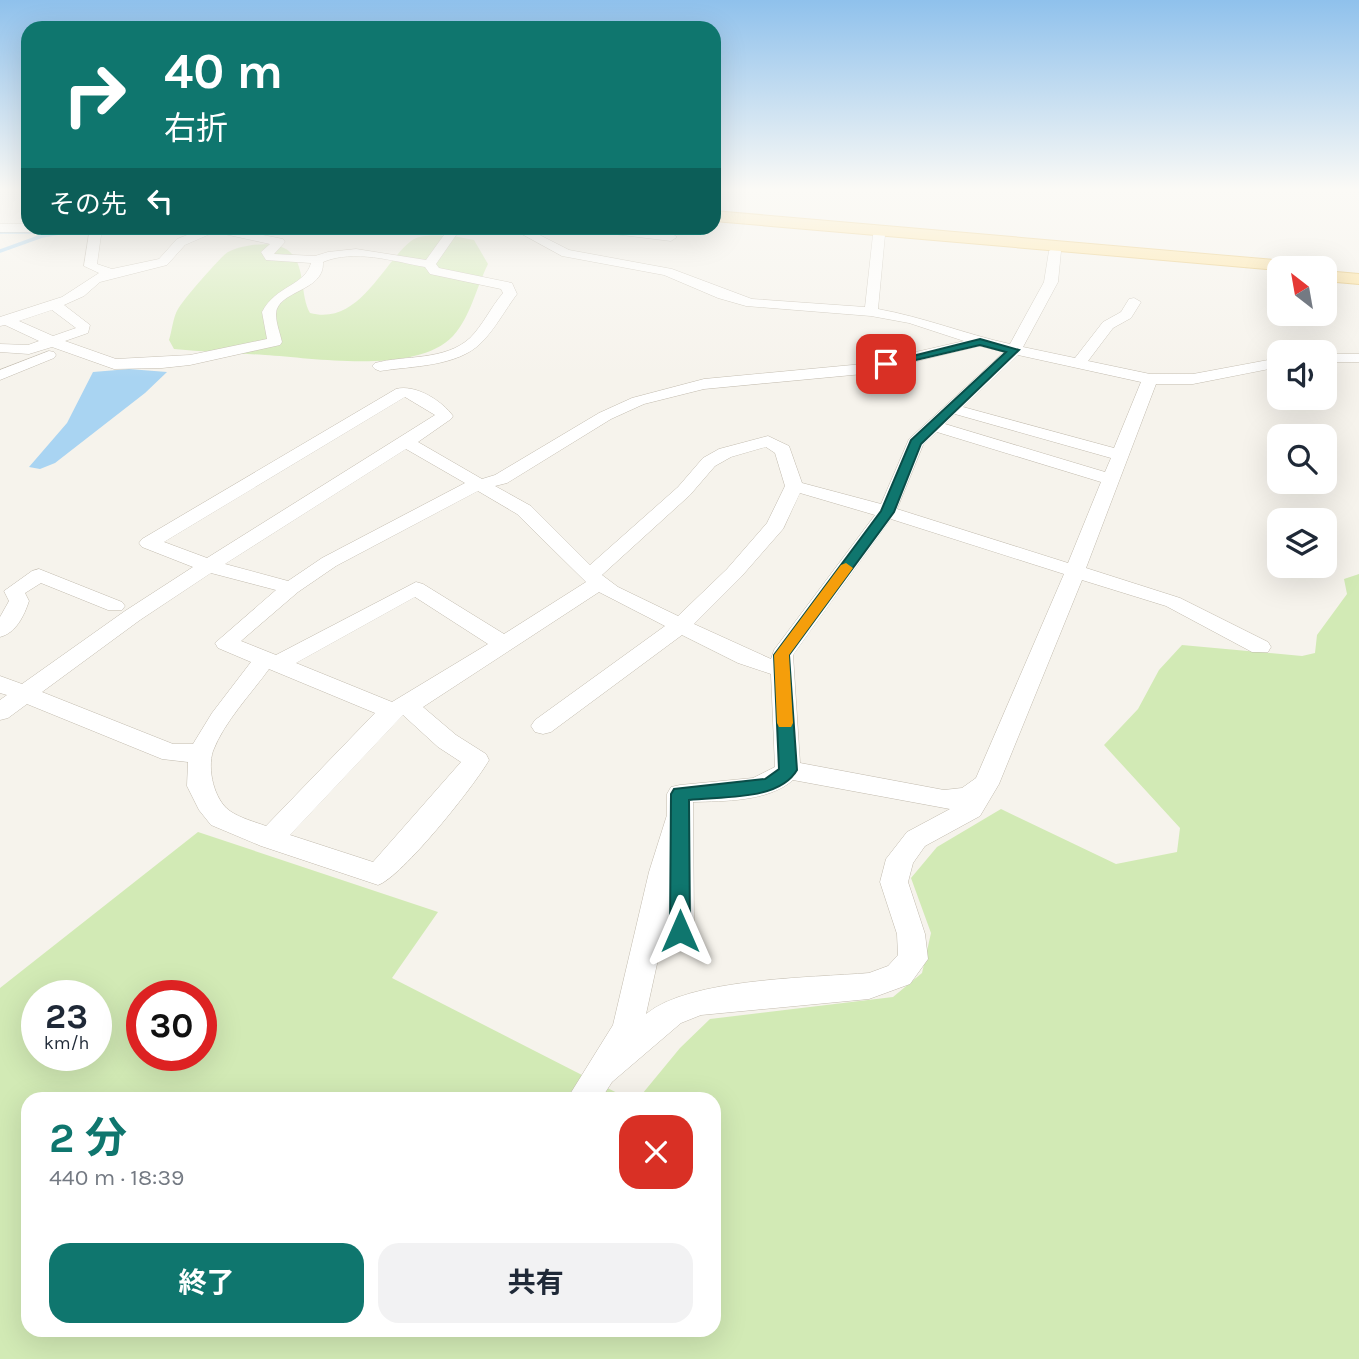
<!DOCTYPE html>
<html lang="ja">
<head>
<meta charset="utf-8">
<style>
	:root { --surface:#fff; --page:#f2f2f3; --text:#1f2937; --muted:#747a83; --accent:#0f766e }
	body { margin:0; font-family:Karla,"Noto Sans JP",sans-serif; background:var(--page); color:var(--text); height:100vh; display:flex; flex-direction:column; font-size:26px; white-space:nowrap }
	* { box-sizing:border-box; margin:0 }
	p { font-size:23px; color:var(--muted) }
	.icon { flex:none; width:38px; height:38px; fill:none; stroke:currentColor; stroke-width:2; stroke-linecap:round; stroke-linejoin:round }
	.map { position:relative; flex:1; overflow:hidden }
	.side { position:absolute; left:21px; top:1092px; width:700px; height:245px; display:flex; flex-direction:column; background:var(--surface); border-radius:21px; box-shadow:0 7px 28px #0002 }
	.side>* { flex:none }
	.top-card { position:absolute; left:21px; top:21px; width:700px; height:214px; border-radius:21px; box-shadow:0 7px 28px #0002; background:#0f766e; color:#fff; overflow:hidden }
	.needle { width:46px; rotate:329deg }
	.fabs { position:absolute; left:1267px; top:256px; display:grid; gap:14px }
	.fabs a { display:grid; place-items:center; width:70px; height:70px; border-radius:14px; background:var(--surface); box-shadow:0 7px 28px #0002; font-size:35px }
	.speed { position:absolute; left:21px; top:980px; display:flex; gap:14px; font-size:35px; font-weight:700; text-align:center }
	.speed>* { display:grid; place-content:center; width:91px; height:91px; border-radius:50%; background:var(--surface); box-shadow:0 7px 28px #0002; line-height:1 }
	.speed small { font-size:18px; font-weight:400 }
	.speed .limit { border:10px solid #d22; background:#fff; color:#111 }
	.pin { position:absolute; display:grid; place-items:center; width:60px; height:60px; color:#fff; margin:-30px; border-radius:14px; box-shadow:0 4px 10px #0006 }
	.me { position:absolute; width:77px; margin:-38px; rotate:0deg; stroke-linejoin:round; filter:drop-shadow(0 0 5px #0008) }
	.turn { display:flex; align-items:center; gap:24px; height:147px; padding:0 28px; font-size:32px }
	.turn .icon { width:91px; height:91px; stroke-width:2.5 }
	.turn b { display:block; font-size:49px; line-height:60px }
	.then { display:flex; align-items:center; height:66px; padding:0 28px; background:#0003; gap:14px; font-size:26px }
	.round { display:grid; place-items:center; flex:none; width:74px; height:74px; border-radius:21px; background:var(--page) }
	.head { display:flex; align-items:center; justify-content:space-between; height:119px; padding:0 28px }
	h1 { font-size:42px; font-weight:700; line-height:52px; color:var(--accent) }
	.action { display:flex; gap:14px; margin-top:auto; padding:14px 28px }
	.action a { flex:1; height:80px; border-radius:21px; background:var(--accent); color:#fff; font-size:28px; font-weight:700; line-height:80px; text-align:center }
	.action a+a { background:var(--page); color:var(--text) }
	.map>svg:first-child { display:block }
	.green { fill:#d2eab5; fill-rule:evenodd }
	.water { fill:#a9d4f2 }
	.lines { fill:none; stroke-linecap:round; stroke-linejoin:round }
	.stream { stroke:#a9d4f2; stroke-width:3.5 }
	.minor-casing { stroke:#c2bbae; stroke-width:1 }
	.major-casing { stroke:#e6c16a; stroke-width:2 }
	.minor { fill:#fff; fill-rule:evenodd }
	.major { fill:#ffe39c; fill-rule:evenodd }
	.route { fill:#0f766e; stroke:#0a4d48; stroke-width:2 }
	.slow { fill:#f59e0b }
</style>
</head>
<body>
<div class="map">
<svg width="1359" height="1359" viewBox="0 0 1359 1359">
	<rect width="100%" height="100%" fill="#f6f3ec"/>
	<g class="green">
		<path d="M453,236L474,240L488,264C476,288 471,316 453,336C417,375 314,358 265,355C235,353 204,352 174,349L169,340C172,331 173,317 178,309C183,300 221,256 228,252C242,245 272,240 286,249C307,262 299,294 310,313C359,326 382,264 411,241C421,233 441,236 453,236Z"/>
		<path d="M1359,574V1359H0V988L198,832L438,912L392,978L629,1099H28V1330H714V1099H638L680,1048L710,1019L893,997L922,973L931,933L911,878L937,847L1001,809L1116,864L1177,852L1180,828L1104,745L1138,709L1159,670L1182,645L1302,656L1315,653L1317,635L1347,594L1344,579ZM37,996H96V1055H37ZM142,996H201V1055H142Z"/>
	</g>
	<path class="water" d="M129,369L167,372L145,393L55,463L40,469L29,467L67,423L93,372Z"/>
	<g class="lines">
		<g class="stream">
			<path d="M0,232H47"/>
			<path d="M0,251L42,236L89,228"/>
		</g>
		<g class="minor-casing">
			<g id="minor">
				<path d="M0,224H28V228H70L64,232H0Z"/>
				<path d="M90,228H102L97,264L112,269L159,259L177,239L205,228H227L283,239L285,242L274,254L315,256L328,252L356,249L426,260L449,228H461L436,264L439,268L512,283L517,294C505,310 495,329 481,343C457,367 411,366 380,371L375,369L372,366L375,363C405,355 445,361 470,338C483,325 491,307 503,293L501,289L430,274L425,267C393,261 354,249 323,262C325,292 277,290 276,314C276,323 280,333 282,342L280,345L190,365L162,368L114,369L52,347L29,354L0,352V344L28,345L39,341L5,325L0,326V317L62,297L99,273L84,266ZM215,232L270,244L261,252L266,260L311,263C305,286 276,285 262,312L267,339L190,355L116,359L65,341L88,333L90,325L64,305L84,296L100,282L167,265L185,245ZM52,310L76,328L53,336L19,321Z"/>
				<path d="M511,228H526L569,250L672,269L752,299L865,307L873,235L879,231L885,235L878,309C923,317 965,334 1010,344L1044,282L1049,251L1055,247L1061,251L1058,282L1023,347L1075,358L1103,322L1121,312L1129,299L1134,298L1141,302L1131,318L1113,328L1088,361L1150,374H1193L1279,358V367L1193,384H1156L1086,568L1180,598L1268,642L1271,647L1268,652H1252L1166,606L1082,580L999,784L980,816L925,846L913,863L908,882L925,934L928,959L910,984L869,999L701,1015L681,1023L612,1082L601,1099H567L613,1025L649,872L667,815V794L671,787L680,785L753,778L775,767L771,674L738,663L682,635L551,732L543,734L535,732L531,726L535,720L665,626L599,592L423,707L456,735L486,754L489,760C475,785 402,877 378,885L261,846L211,825L199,810L187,786L188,762L162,759L27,704L8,718L0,720V700L7,695L0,693V676L22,684L125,611L193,567L142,547L139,543L142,539L396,389C416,384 442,401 453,416L451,419L418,442L482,479L495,475L599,413L632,398L704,379L863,364L964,341L909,323L871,316L746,306L718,298L664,275L562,256ZM980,346L1004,352L909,439L881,504L802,483L789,446L768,436L719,449L703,458L678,487L590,565L531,506L495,486L507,483L611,419L644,404L704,389L863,374ZM1018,355L1141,382L1114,448L963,407ZM405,397L435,415L207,558L164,542ZM955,414L1111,458L1105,472L945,424ZM937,432L1101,482L1068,563L897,509L923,445ZM766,447L775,453L785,486L767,523L727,569L678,616L618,587L602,575L690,495L715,466L731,457ZM406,449L465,483L322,558L288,581L225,564ZM478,491L517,514L586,582L504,634L423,584L416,582L276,655L241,641L298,592L336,566ZM800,493L875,515L774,650L771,659L694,624L741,577L783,529ZM891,519L1064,574L976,778L962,788L944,790L800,763L793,655ZM211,573L276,590L215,643L218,648L251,662L212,713L193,744H173L42,692L140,620ZM415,597L488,644L392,702L296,663ZM269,669L375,713L266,826C255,822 240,818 230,811C214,800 207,769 213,751C224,722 251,694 269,669ZM403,715L438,747L461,762L373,862L290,835ZM793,780L950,809L907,832L886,859L880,882L897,934L898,955L888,966L869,973C810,978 690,978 646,1014L666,923L670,939L680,943L690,939L694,931L693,802C724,801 768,802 793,780Z"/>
				<path d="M591,228H622L671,233L677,237L671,241L597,232Z"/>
				<path d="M49,351L54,352L56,355L54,358L0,380V370Z"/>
				<rect x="1325" y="354" width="34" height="8"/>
				<path d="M39,569L122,602L125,606L122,610H108L41,583L25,593L29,601C24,616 16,633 0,637V617L9,601L4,591L32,571Z"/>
			</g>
		</g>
		<g class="major-casing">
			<g id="major">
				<path d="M714,211L1308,263L1316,268H1279V270L714,221Z"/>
				<path d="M1325,271L1359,274V284L1325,281Z"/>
			</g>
		</g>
		<use href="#minor" class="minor"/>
		<use href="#major" class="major"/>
	</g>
	<linearGradient id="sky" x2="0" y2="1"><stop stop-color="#8fc1ec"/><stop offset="0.5" stop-color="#fbfaf6"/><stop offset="1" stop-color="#fbfaf6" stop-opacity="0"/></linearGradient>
	<rect width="1359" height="378" fill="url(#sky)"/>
	<path class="route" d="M980,339L1019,350L921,444L894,512L789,655L797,770C779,801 722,796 689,800L690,931L687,937L680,939L673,937L670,931L671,794L674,789L765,779L779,769L774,655L881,511L911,440L1006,352L980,345L886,367L881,364Z"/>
	<path class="slow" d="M846,563L853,568L789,655L793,723L791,727H779L777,723L774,655L841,565Z"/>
</svg>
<div class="fabs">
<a><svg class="needle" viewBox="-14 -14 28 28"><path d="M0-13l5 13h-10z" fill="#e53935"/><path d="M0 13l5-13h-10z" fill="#747a83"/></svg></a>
<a><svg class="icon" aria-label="sound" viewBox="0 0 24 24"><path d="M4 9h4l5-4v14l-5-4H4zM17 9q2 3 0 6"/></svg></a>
<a><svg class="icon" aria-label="search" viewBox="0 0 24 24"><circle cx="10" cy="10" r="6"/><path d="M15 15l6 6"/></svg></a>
<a><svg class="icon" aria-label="layers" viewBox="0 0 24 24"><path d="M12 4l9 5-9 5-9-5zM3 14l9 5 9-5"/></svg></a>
</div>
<div class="speed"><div>23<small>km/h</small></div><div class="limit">30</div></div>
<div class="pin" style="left:886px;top:364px;background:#d93025"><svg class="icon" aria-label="arrive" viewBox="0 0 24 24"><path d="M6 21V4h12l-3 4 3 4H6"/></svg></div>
<svg class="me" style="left:680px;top:931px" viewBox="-20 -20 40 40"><path d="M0-17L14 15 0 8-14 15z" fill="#0f766e" stroke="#fff" stroke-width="4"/></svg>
<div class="top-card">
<div class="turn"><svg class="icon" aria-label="right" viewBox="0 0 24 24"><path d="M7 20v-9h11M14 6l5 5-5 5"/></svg><div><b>40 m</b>右折</div></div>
<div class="then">その先<svg class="icon" aria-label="left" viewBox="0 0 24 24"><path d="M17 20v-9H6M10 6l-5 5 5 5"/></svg></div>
</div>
<section class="side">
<div class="head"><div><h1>2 分</h1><p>440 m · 18:39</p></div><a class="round" style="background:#d93025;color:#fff"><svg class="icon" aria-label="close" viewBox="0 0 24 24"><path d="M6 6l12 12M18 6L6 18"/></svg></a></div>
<div class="action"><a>終了</a><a>共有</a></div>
</section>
</div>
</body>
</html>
